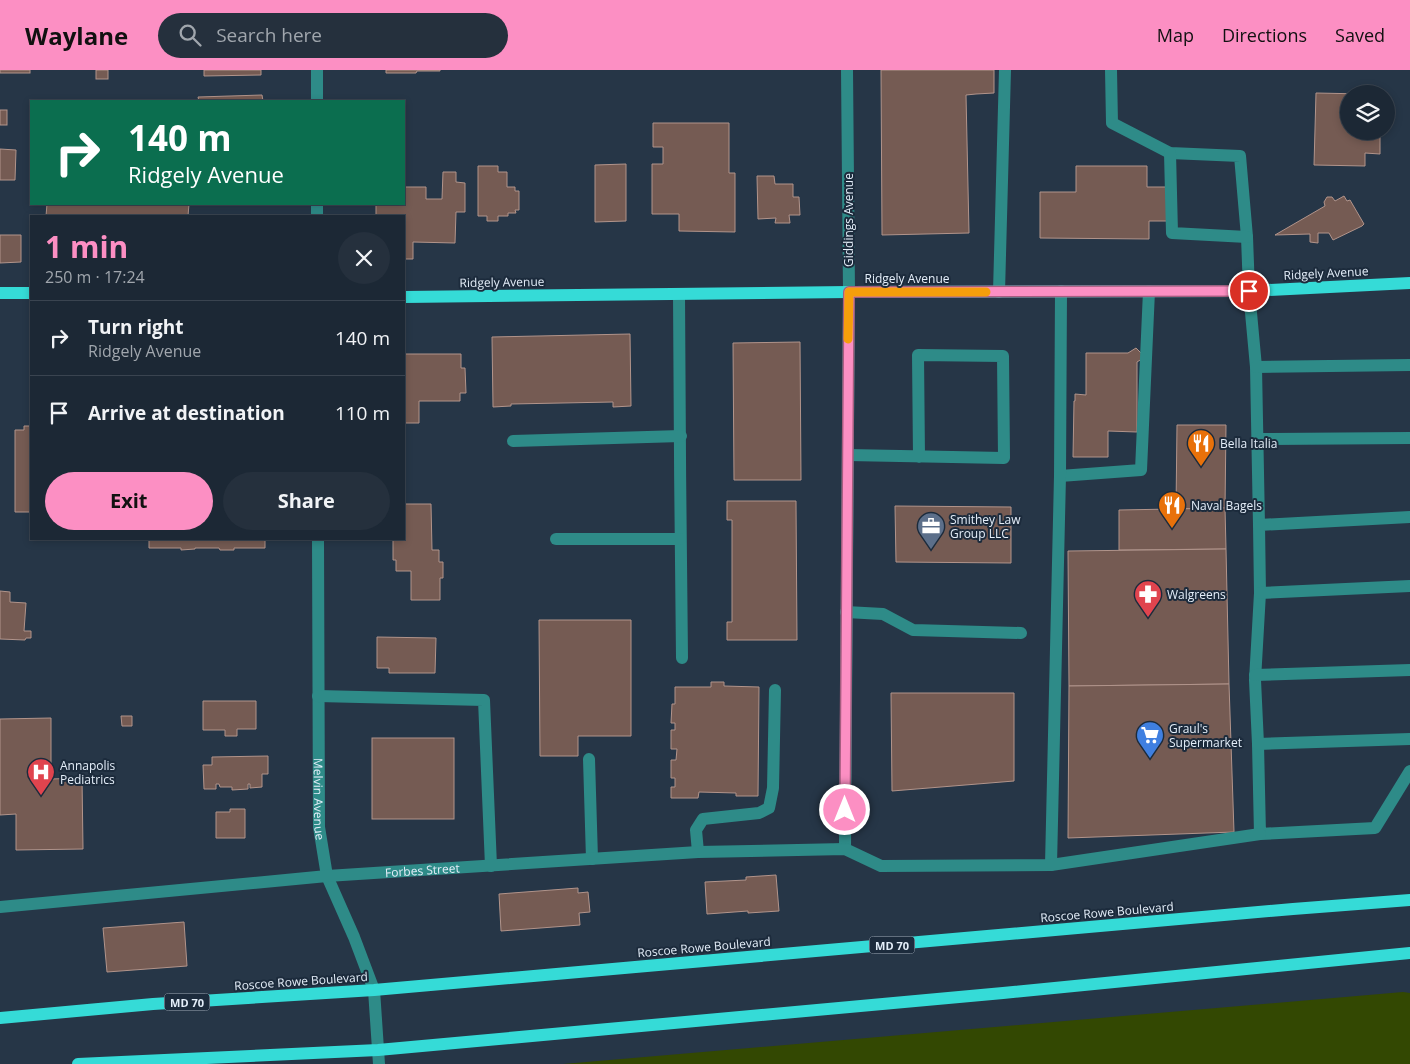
<!DOCTYPE html>
<html lang="en">
<head>
<meta charset="utf-8">
<style>
	:root { --surface:#1c2835; --page:#25303d; --text:#f1f3f6; --muted:#a0a6ad; --line:#3a4450; --accent:#fc8fc3 }
	body { margin:0; font-family:"Open Sans",sans-serif; background:var(--page); color:var(--text); height:100vh; display:flex; flex-direction:column; font-size:19px; white-space:nowrap }
	* { box-sizing:border-box; margin:0 }
	p { font-size:16px; color:var(--muted) }
	.icon { flex:none; width:28px; height:28px; fill:none; stroke:currentColor; stroke-width:2; stroke-linecap:round; stroke-linejoin:round }
	.map { position:relative; flex:1; overflow:hidden }
	.details { position:absolute; left:30px; top:145px; width:375px; height:325px; display:flex; flex-direction:column; background:var(--surface); border-radius:0px; box-shadow:0 2px 8px #0003,0 0 0 1px var(--line) }
	.details>* { flex:none }
	.top-card { position:absolute; left:30px; top:30px; width:375px; height:105px; border-radius:0px; box-shadow:0 2px 8px #0003,0 0 0 1px var(--line); background:#0b6e4f; color:#fff; overflow:hidden }
	.controls { position:absolute; left:1340px; top:15px; display:grid; gap:10px }
	.controls a { display:grid; place-items:center; width:55px; height:55px; border-radius:50%; background:var(--surface); box-shadow:0 2px 8px #0003,0 0 0 1px var(--line); font-size:25px }
	.pin { position:absolute; display:grid; place-items:center; width:42px; height:42px; color:#fff; margin:-21px; border:2px solid #fff; border-radius:50%; box-shadow:0 1px 5px #0007 }
	.me { position:absolute; width:55px; margin:-28px; rotate:0deg; stroke-linejoin:round; filter:drop-shadow(0 0 4px #0008) }
	.turn { display:flex; align-items:center; gap:18px; height:105px; padding:0 15px; font-size:22px }
	.turn .icon { width:65px; height:65px; stroke-width:2.5 }
	.turn b { display:block; font-size:35px; line-height:42px }
	.round { display:grid; place-items:center; flex:none; width:52px; height:52px; border-radius:26px; background:var(--page) }
	.headline { display:flex; align-items:center; justify-content:space-between; height:85px; padding:0 15px }
	h1 { font-size:30px; font-weight:700; line-height:38px; color:var(--accent) }
	.button { display:flex; gap:10px; margin-top:auto; padding:10px 15px }
	.button a { flex:1; height:58px; border-radius:30px; background:var(--accent); color:#111; font-size:20px; font-weight:700; line-height:58px; text-align:center }
	.button a+a { background:var(--page); color:var(--text) }
	ul { padding:0; list-style:none }
	li { display:flex; align-items:center; gap:15px; height:75px; padding:0 15px; border-top:1px solid var(--line) }
	li div { flex:1 }
	li b { display:block; font-size:19px }
	li em { font-style:normal }
	header { display:flex; align-items:center; gap:30px; box-sizing:border-box; height:70px; padding:0 25px; background:var(--accent); color:#111 }
	header strong { font-size:24px }
	nav { display:flex; gap:28px; margin-inline-start:auto; font-size:18px }
	.search { width:350px; height:45px; background:var(--page); display:flex; align-items:center; gap:12px; box-sizing:border-box; padding:0 18px; border-radius:28px; color:var(--muted); font-size:19px }
	.map>svg:first-child { display:block }
	.green { fill:#334802 }
	.building { fill:#755b53; stroke:#b1948b }
	.lines { fill:none; stroke-linecap:round; stroke-linejoin:round }
	.minor { stroke:#2e8b88; stroke-width:12 }
	.major { stroke:#35dbd7; stroke-width:12 }
	.route-casing { stroke:#a45d7f; stroke-width:12 }
	.route { stroke:#fc8fc3; stroke-width:9 }
	.slow { stroke:#f59e0b; stroke-width:9 }
	.labels { text-anchor:middle; dominant-baseline:central; stroke-width:4; stroke-linejoin:round; paint-order:stroke }
	.shield { fill:#1c2b3c; stroke:#a8b4c0; stroke-width:1 }
	.shield-label { font-size:11px; font-weight:bold; fill:#e4eef9 }
	.street-label { font-size:12px; fill:#e4eef9; stroke:#1c2b3c }
	.poi-label { font-size:12px; fill:#e4eef9; stroke:#1c2b3c; text-anchor:start }
</style>
</head>
<body>
<header>
<strong>Waylane</strong>
<div class="search"><svg class="icon" aria-label="search" viewBox="0 0 24 24"><circle cx="10" cy="10" r="6"/><path d="M15 15l6 6"/></svg>Search here</div>
<nav><a>Map</a><a>Directions</a><a>Saved</a></nav>
</header>
<div class="map">
<svg width="1410" height="994" viewBox="0 0 1410 994">
	<rect width="100%" height="100%" fill="#263647"/>
	<path class="green" d="M1403,922L1410,923V994H563Z"/>
	<g class="building">
		<rect x="0" y="0" width="30" height="3"/>
		<rect x="96" y="0" width="12" height="9"/>
		<path d="M204,0H261V5L204,6Z"/>
		<path d="M386,0H440V1H417L416,3H386Z"/>
		<path d="M881,0H994V23L976,24L966,25L969,163L882,165Z"/>
		<path d="M1316,23L1364,24H1349V61H1380V84L1365,83V96L1314,95Z"/>
		<path d="M262,25L263,31H199L198,27Z"/>
		<rect x="0" y="40" width="7" height="15"/>
		<path d="M653,53H729V103H735V162L679,161V144H652V94H663V77H653Z"/>
		<path d="M0,79L16,80L15,110H0Z"/>
		<path d="M626,94V151L595,152V95Z"/>
		<path d="M478,96H498V102H507V117H515V121H519V140H515L516,143H508V146H498V151H487V146H478Z"/>
		<path d="M1076,96H1147V117H1167V151H1149V169L1040,168V122H1076Z"/>
		<path d="M443,102H456V112L465,113V142H456L455,173L413,172V189H404V146H376V134H404V117H426V129H442Z"/>
		<path d="M757,106H774L775,114H793V127H799L800,145H789L790,153H775L776,148L758,149Z"/>
		<path d="M1344,126L1347,131L1350,130L1364,154L1362,156L1333,170L1329,163H1318V173L1310,172V164L1275,165L1325,136L1324,132L1327,127H1332L1335,131Z"/>
		<path d="M47,134H189L188,146H46Z"/>
		<path d="M0,165H21V192L0,193Z"/>
		<path d="M630,264L631,336L613,337V332L511,334V336L493,337L492,267Z"/>
		<path d="M800,272L801,410H734L733,273Z"/>
		<path d="M1136,278L1145,287L1137,292V362L1108,361V387H1073L1074,331H1075V324L1086,325V283H1128Z"/>
		<path d="M404,284H461V298H465L466,323H460V331H419V353H404Z"/>
		<path d="M1177,355H1226L1225,438L1176,439Z"/>
		<path d="M24,356H31V442H15V360H24Z"/>
		<path d="M727,431H796L797,570H727V552H732V450H727Z"/>
		<path d="M404,434H431L432,480H439V492H443V508H440V530H411V501H396V490H393V469H404Z"/>
		<path d="M895,436L1011,437V493L896,492Z"/>
		<path d="M1225,438L1226,479L1119,480V440Z"/>
		<path d="M149,469H265V478H234V480H220L219,478H195V479L181,480V478H149Z"/>
		<path d="M1226,479L1229,614L1069,616L1068,481Z"/>
		<path d="M0,521L10,522V532L26,533L24,561H31V568H26L25,570L0,569Z"/>
		<path d="M539,550H631V666H578V686H540Z"/>
		<path d="M377,567L436,568L435,603H389V598H377Z"/>
		<path d="M711,612H724V616L759,617L758,726H736V723L699,722L698,728H671V717H675V708H671V690H676L677,679H671V660H675V653H671L672,634H675V617H711Z"/>
		<path d="M1229,614L1234,762L1068,768L1069,616Z"/>
		<path d="M891,623H1014V711L892,721Z"/>
		<path d="M203,631H256V659H237V666H225V660H203Z"/>
		<path d="M121,646H132V656H122Z"/>
		<path d="M51,648V709L82,708L83,779L16,780V744L0,745V649Z"/>
		<rect x="372" y="668" width="82" height="81"/>
		<path d="M268,686V704H262V717L250,718V714H248V719L232,720V717H220L219,714H216V719H204L203,695H212V687Z"/>
		<path d="M230,739H245V768H216V742H230Z"/>
		<path d="M776,805L779,841L748,843V841L707,844L705,812L746,810V807Z"/>
		<path d="M578,818V823L588,822L590,842L579,843L580,855L501,861L499,824Z"/>
		<path d="M184,852L187,896L107,902L103,858Z"/>
	</g>
	<g class="lines">
		<g class="minor">
			<path d="M317,0V31"/>
			<path d="M1111,0L1112,53L1170,83L1240,86L1247,167L1249,221L1256,297L1259,455"/>
			<path d="M1170,83L1172,163L1247,167"/>
			<path d="M317,134V146"/>
			<path d="M999,222L1005,0"/>
			<path d="M679,224C680,345 680,467 682,588"/>
			<path d="M1256,297L1410,295"/>
			<path d="M1258,369L1410,368"/>
			<path d="M513,371L681,366"/>
			<path d="M848,385L1004,388L1003,286L918,285L919,387"/>
			<path d="M1060,406L1141,400L1149,221"/>
			<path d="M1410,447L1259,455L1260,523L1255,610L1258,674L1260,764L1375,758L1410,701"/>
			<path id="s1" d="M318,469L319,757L327,806L354,867L374,920L379,994"/>
			<path d="M556,469H680"/>
			<path d="M1260,523L1410,516"/>
			<path d="M846,542L883,544L913,560L1021,563"/>
			<path d="M1255,605L1410,600"/>
			<path d="M318,626L484,630L491,796"/>
			<path d="M1258,674L1410,669"/>
			<path d="M589,689L592,789"/>
			<path d="M845,779L849,222L847,0"/>
			<path d="M698,782L696,760L703,749L759,743L769,738L773,718L775,620"/>
			<path d="M1051,795L1060,406L1061,221"/>
			<path id="s2" d="M0,837L327,806L698,782L845,779L881,796L1051,795L1260,764"/>
		</g>
		<g class="major">
			<path d="M0,223H31"/>
			<path d="M404,227L849,222L1249,221L1410,213"/>
			<path d="M0,948L153,934L374,920L1293,839L1410,830"/>
			<path d="M78,994L378,980L1003,923L1410,883"/>
		</g>
	</g>
	<g class="lines">
		<g class="route-casing">
			<path id="route" d="M845,740L849,222L1249,221"/>
		</g>
		<use href="#route" class="route"/>
		<path class="slow" d="M848,269L849,222H986"/>
	</g>
	<defs>
		<g id="restaurant-pin" transform="scale(1.4375)"><path d="M0 17L-7.5 6A9.5 9.5 0 1 1 7.5 6Z" fill="#e8710a" stroke="#1c2b3c"/><path d="M-5-6h1v4h1v-4h1v4h1v-4h1v5L-1.5 .5V6h-2V.5L-5-1ZM5-6V6H3V1.5H1.5Q1.5-4 5-6Z" fill="#fff"/></g>
		<g id="office-pin" transform="scale(1.4375)"><path d="M0 17L-7.5 6A9.5 9.5 0 1 1 7.5 6Z" fill="#5c6f8a" stroke="#1c2b3c"/><path d="M-6-3h4V-5.5h4V-3h4V5H-6ZM-1-4.5V-3h2v-1.5ZM-6 0V1H6V0Z" fill="#fff"/></g>
		<g id="pharmacy-pin" transform="scale(1.4375)"><path d="M0 17L-7.5 6A9.5 9.5 0 1 1 7.5 6Z" fill="#e0444e" stroke="#1c2b3c"/><path d="M-2-6h4v4h4v4h-4v4h-4v-4h-4v-4h4Z" fill="#fff"/></g>
		<g id="supermarket-pin" transform="scale(1.4375)"><path d="M0 17L-7.5 6A9.5 9.5 0 1 1 7.5 6Z" fill="#3f7fe0" stroke="#1c2b3c"/><path d="M-6-5.5h2.5l.6 2H6L4.5 2H-2.5L-4.4-4H-6ZM-1.5 3.2a1.3 1.3 0 1 0 .1 0ZM3 3.2a1.3 1.3 0 1 0 .1 0Z" fill="#fff"/></g>
		<g id="hospital-pin" transform="scale(1.4375)"><path d="M0 17L-7.5 6A9.5 9.5 0 1 1 7.5 6Z" fill="#e0444e" stroke="#1c2b3c"/><path d="M-5-5h3v3.5h4V-5h3V5h-3V1.5h-4V5h-3Z" fill="#fff"/></g>
	</defs>
	<g fill-rule="evenodd">
		<use href="#restaurant-pin" x="1201" y="373"/>
		<use href="#restaurant-pin" x="1172" y="435"/>
		<use href="#office-pin" x="931" y="456"/>
		<use href="#pharmacy-pin" x="1148" y="524"/>
		<use href="#supermarket-pin" x="1150" y="665"/>
		<use href="#hospital-pin" x="41" y="702"/>
	</g>
	<g class="labels">
		<g class="shield">
			<rect x="869.5" y="866.5" width="45" height="17" rx="4"/>
			<rect x="164.5" y="923.5" width="45" height="17" rx="4"/>
		</g>
		<g class="shield-label">
			<text x="892" y="875">MD 70</text>
			<text x="187" y="932">MD 70</text>
		</g>
		<g class="street-label">
			<text transform="translate(848 150) rotate(-90)">Giddings Avenue</text>
			<text transform="translate(1326 203) rotate(-3)">Ridgely Avenue</text>
			<text x="907" y="208">Ridgely Avenue</text>
			<text transform="translate(502 212) rotate(-1)">Ridgely Avenue</text>
			<text stroke="none"><textPath href="#s1" startOffset="260">Melvin Avenue</textPath></text>
			<text stroke="none"><textPath href="#s2" startOffset="424">Forbes Street</textPath></text>
			<text transform="translate(1107 842) rotate(-5)">Roscoe Rowe Boulevard</text>
			<text transform="translate(704 877) rotate(-5)">Roscoe Rowe Boulevard</text>
			<text transform="translate(301 911) rotate(-4)">Roscoe Rowe Boulevard</text>
		</g>
		<g class="poi-label">
			<text x="1220" y="373">Bella Italia</text>
			<text x="1191" y="435">Naval Bagels</text>
			<text x="950" y="449">Smithey Law<tspan x="950" dy="14">Group LLC</tspan></text>
			<text x="1167" y="524">Walgreens</text>
			<text x="1169" y="658">Graul's<tspan x="1169" dy="14">Supermarket</tspan></text>
			<text x="60" y="695">Annapolis<tspan x="60" dy="14">Pediatrics</tspan></text>
		</g>
	</g>
</svg>
<div class="controls">
<a><svg class="icon" aria-label="layers" viewBox="0 0 24 24"><path d="M12 4l9 5-9 5-9-5zM3 14l9 5 9-5"/></svg></a>
</div>
<div class="pin" style="left:1249px;top:221px;background:#d93025"><svg class="icon" aria-label="arrive" viewBox="0 0 24 24"><path d="M6 21V4h12l-3 4 3 4H6"/></svg></div>
<svg class="me" style="left:845px;top:740px" viewBox="-20 -20 40 40"><circle r="17" fill="#fc8fc3" stroke="#fff" stroke-width="3"/><path d="M0-11L8 9 0 5-8 9z" fill="#fff"/></svg>
<div class="top-card">
<div class="turn"><svg class="icon" aria-label="right" viewBox="0 0 24 24"><path d="M7 20v-9h11M14 6l5 5-5 5"/></svg><div><b>140 m</b>Ridgely Avenue</div></div>
</div>
<section class="details">
<div class="headline"><div><h1>1 min</h1><p>250 m · 17:24</p></div><a class="round"><svg class="icon" aria-label="close" viewBox="0 0 24 24"><path d="M6 6l12 12M18 6L6 18"/></svg></a></div>
<ul>
<li><svg class="icon" aria-label="right" viewBox="0 0 24 24"><path d="M7 20v-9h11M14 6l5 5-5 5"/></svg><div><b>Turn right</b><p>Ridgely Avenue</p></div><em>140 m</em></li>
<li><svg class="icon" aria-label="arrive" viewBox="0 0 24 24"><path d="M6 21V4h12l-3 4 3 4H6"/></svg><div><b>Arrive at destination</b></div><em>110 m</em></li>
</ul>
<div class="button"><a>Exit</a><a>Share</a></div>
</section>
</div>
</body>
</html>
